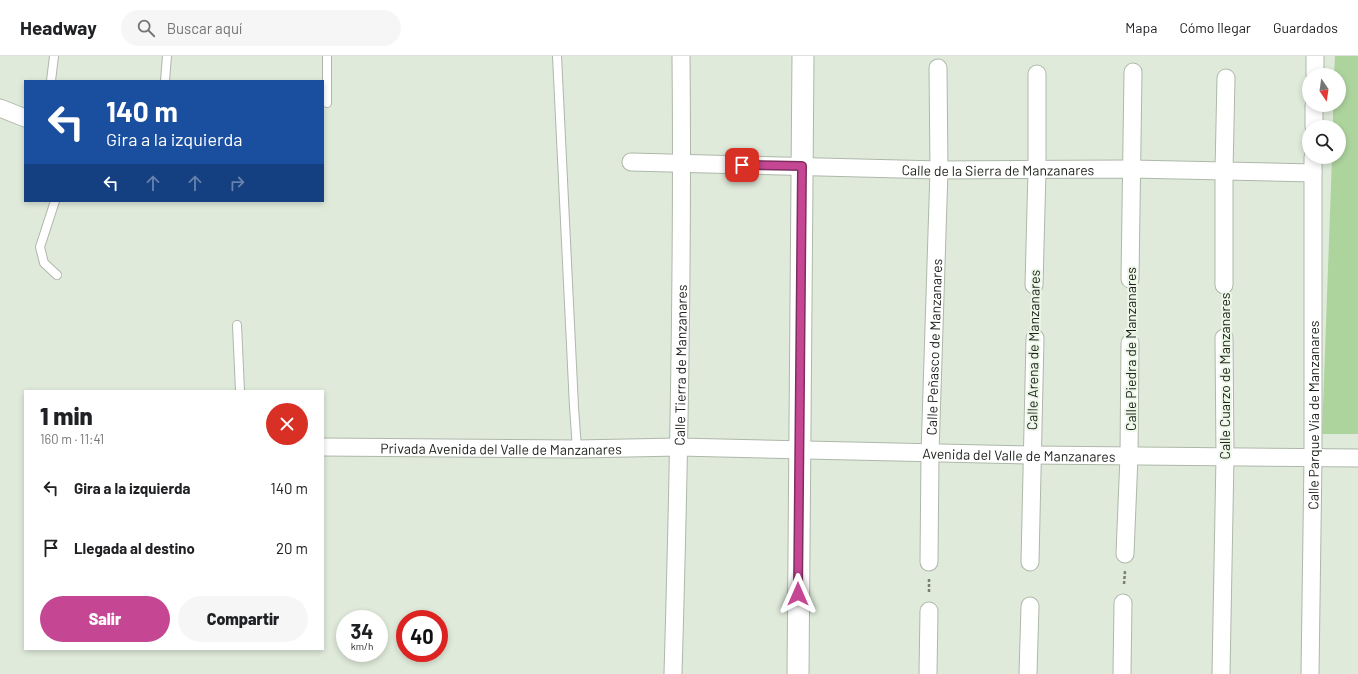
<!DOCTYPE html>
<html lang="es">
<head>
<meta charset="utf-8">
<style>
	:root { --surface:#fff; --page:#f6f6f6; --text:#202124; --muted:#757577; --line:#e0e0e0; --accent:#c54794 }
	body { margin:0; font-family:Barlow,sans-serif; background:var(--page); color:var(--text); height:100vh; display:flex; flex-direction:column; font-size:15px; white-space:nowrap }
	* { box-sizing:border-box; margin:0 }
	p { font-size:13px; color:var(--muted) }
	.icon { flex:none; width:22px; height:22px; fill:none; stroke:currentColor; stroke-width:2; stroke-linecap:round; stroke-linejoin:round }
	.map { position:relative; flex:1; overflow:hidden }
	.sheet { position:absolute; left:24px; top:334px; width:300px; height:260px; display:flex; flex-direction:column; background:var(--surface); border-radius:0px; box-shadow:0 2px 6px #0003 }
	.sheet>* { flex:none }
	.guide { position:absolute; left:24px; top:24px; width:300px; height:122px; border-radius:0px; box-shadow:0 2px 6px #0003; background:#1a4fa0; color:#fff; overflow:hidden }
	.needle { width:26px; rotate:167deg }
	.controls { position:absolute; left:1302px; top:12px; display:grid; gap:8px }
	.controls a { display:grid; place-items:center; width:44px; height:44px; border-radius:50%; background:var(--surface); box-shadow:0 2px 6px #0003; font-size:20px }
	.speed { position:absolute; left:336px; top:554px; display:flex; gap:8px; font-size:20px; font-weight:700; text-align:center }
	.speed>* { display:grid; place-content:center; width:52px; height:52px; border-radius:50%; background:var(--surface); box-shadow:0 2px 6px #0003; line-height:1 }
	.speed small { font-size:10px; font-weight:400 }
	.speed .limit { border:6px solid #d22; background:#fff; color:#111 }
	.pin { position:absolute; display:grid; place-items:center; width:34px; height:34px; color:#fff; margin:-17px; border-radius:8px; box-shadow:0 2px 6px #0006 }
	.me { position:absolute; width:44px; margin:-22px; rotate:0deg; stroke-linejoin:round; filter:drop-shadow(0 0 3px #0008) }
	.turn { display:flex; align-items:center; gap:14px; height:84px; padding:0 16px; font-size:18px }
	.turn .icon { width:52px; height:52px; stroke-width:2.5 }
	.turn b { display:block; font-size:28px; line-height:34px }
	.lanes { display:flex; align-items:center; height:38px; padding:0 16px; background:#0003; justify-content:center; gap:20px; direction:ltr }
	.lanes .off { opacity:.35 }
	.round { display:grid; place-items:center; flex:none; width:42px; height:42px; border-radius:21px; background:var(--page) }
	.summary { display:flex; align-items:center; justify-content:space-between; height:68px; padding:0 16px }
	h1 { font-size:24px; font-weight:800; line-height:30px }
	.primary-button { display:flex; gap:8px; margin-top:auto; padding:8px 16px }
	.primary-button a { flex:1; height:46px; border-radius:24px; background:var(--accent); color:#fff; font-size:16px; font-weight:800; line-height:46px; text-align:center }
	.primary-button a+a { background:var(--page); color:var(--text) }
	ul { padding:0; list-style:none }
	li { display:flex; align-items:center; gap:12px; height:60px; padding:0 16px }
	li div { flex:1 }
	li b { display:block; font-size:15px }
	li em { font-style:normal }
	header { display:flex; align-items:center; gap:24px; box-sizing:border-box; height:56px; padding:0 20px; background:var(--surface); border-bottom:1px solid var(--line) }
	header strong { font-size:19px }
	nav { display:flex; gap:22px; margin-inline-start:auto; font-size:14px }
	.search { width:280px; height:36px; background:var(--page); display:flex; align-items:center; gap:10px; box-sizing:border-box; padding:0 14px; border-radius:22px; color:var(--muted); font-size:15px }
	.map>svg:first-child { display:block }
	.green { fill:#aed49e }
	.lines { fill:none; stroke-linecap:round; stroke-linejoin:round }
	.service-casing { stroke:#aeb8aa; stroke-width:10 }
	.minor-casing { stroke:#aeb8aa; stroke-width:19 }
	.tertiary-casing { stroke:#aeb8aa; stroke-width:23 }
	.path { stroke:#787f74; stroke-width:2.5; stroke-dasharray:3 2; stroke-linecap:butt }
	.service { stroke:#fff; stroke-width:8 }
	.minor { stroke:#fff; stroke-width:17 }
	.tertiary { stroke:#fff; stroke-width:21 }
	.route-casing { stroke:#802e60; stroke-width:10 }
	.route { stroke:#c54794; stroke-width:7 }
	.labels { text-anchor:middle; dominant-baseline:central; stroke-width:4; stroke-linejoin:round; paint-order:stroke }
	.street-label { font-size:14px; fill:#1d211b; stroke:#ecf7e8 }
</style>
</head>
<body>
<header>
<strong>Headway</strong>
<div class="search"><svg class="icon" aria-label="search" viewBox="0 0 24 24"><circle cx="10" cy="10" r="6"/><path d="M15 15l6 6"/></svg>Buscar aquí</div>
<nav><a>Mapa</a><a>Cómo llegar</a><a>Guardados</a></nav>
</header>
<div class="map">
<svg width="1358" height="618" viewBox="0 0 1358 618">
	<rect width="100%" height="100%" fill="#dfeada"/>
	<path class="green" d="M1335,0H1358V378H1322L1332,101H1339V71H1333V49H1339V19H1334Z"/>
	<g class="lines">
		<g class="service-casing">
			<g id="service">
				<path d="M557,0L574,351L577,393"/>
				<path d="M51,25L54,0"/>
				<path d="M165,25L167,0"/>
				<path d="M327,47V0"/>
				<path d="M55,145L40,191L44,207L57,219"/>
				<path d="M237,269L240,335"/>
			</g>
		</g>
		<g class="minor-casing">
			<g id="minor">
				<path d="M1315,19V0"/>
				<path d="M0,52L25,62"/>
				<path d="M1314,71V49"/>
				<path id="s1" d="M631,106L939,114L1131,113L1313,117"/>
				<path d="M1130,223L1133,16"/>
				<path d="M1034,229L1037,114V18"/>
				<path d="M1224,229V115L1226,22"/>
				<path id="s2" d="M323,391L577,393L679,391L1032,399L1358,402"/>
				<path d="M1125,498L1129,400L1130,287"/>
				<path id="s3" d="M929,506L930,398L939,114L938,12"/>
				<path d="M1030,506L1035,282"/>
				<path id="s4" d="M673,618C679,412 683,206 681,0"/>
				<path d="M928,618L929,555"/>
				<path d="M1028,618L1030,550"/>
				<path d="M1122,618L1123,547"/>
				<path d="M1221,618L1225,401L1224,282"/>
				<path id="s5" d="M1310,618L1313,402V101"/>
			</g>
		</g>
		<g class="tertiary-casing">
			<path id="tertiary" d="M798,618L803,0"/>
		</g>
		<g class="path">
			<path d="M1130,241V268"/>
			<path d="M1034,247L1035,264"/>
			<path d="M1224,247V264"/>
			<path d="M929,523V538"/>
			<path d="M1124,528L1125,515"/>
		</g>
		<use href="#service" class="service"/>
		<use href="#minor" class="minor"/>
		<use href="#tertiary" class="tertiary"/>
	</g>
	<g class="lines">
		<g class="route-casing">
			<path id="route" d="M742,109L802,110L798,538"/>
		</g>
		<use href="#route" class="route"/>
	</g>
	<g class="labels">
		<g class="street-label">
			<text stroke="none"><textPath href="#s1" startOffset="367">Calle de la Sierra de Manzanares</textPath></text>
			<text stroke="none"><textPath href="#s3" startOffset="215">Calle Peñasco de Manzanares</textPath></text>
			<text transform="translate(1130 293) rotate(-90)">Calle Piedra de Manzanares</text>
			<text transform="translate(1033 294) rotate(-89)">Calle Arena de Manzanares</text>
			<text stroke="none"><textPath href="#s4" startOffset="309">Calle Tierra de Manzanares</textPath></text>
			<text transform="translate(1224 320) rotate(-90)">Calle Cuarzo de Manzanares</text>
			<text stroke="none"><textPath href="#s5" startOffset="259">Calle Parque Vía de Manzanares</textPath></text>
			<text stroke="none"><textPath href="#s2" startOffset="178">Privada Avenida del Valle de Manzanares</textPath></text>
			<text stroke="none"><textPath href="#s2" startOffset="696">Avenida del Valle de Manzanares</textPath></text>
		</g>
	</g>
</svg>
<div class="controls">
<a><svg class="needle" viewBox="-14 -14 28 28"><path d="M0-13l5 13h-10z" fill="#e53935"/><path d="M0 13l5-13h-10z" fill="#757577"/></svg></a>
<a><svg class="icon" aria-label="search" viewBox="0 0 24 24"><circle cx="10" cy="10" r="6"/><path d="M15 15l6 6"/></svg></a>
</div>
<div class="speed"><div>34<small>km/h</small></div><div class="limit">40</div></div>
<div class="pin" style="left:742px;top:109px;background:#d93025"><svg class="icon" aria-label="arrive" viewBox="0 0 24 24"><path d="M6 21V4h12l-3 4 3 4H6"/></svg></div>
<svg class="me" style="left:798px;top:538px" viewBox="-20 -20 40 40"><path d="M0-17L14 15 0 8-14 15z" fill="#c54794" stroke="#fff" stroke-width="4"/></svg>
<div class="guide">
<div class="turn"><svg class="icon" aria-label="left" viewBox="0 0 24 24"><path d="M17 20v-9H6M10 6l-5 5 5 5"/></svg><div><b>140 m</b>Gira a la izquierda</div></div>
<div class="lanes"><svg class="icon" aria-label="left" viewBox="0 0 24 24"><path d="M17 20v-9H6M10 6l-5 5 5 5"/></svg><svg class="icon off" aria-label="ahead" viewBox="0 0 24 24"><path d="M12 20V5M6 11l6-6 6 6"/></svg><svg class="icon off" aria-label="ahead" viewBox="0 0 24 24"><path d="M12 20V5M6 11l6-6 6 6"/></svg><svg class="icon off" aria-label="right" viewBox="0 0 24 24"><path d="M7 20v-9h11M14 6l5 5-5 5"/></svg></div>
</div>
<section class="sheet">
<div class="summary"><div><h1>1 min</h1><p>160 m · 11:41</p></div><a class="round" style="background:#d93025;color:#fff"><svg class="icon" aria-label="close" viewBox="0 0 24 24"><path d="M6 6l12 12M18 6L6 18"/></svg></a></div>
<ul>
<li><svg class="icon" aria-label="left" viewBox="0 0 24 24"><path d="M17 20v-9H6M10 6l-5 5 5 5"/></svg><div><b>Gira a la izquierda</b></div><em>140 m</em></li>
<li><svg class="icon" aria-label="arrive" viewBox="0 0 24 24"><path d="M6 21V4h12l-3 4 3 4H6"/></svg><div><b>Llegada al destino</b></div><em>20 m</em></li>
</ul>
<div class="primary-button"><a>Salir</a><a>Compartir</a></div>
</section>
</div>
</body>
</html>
